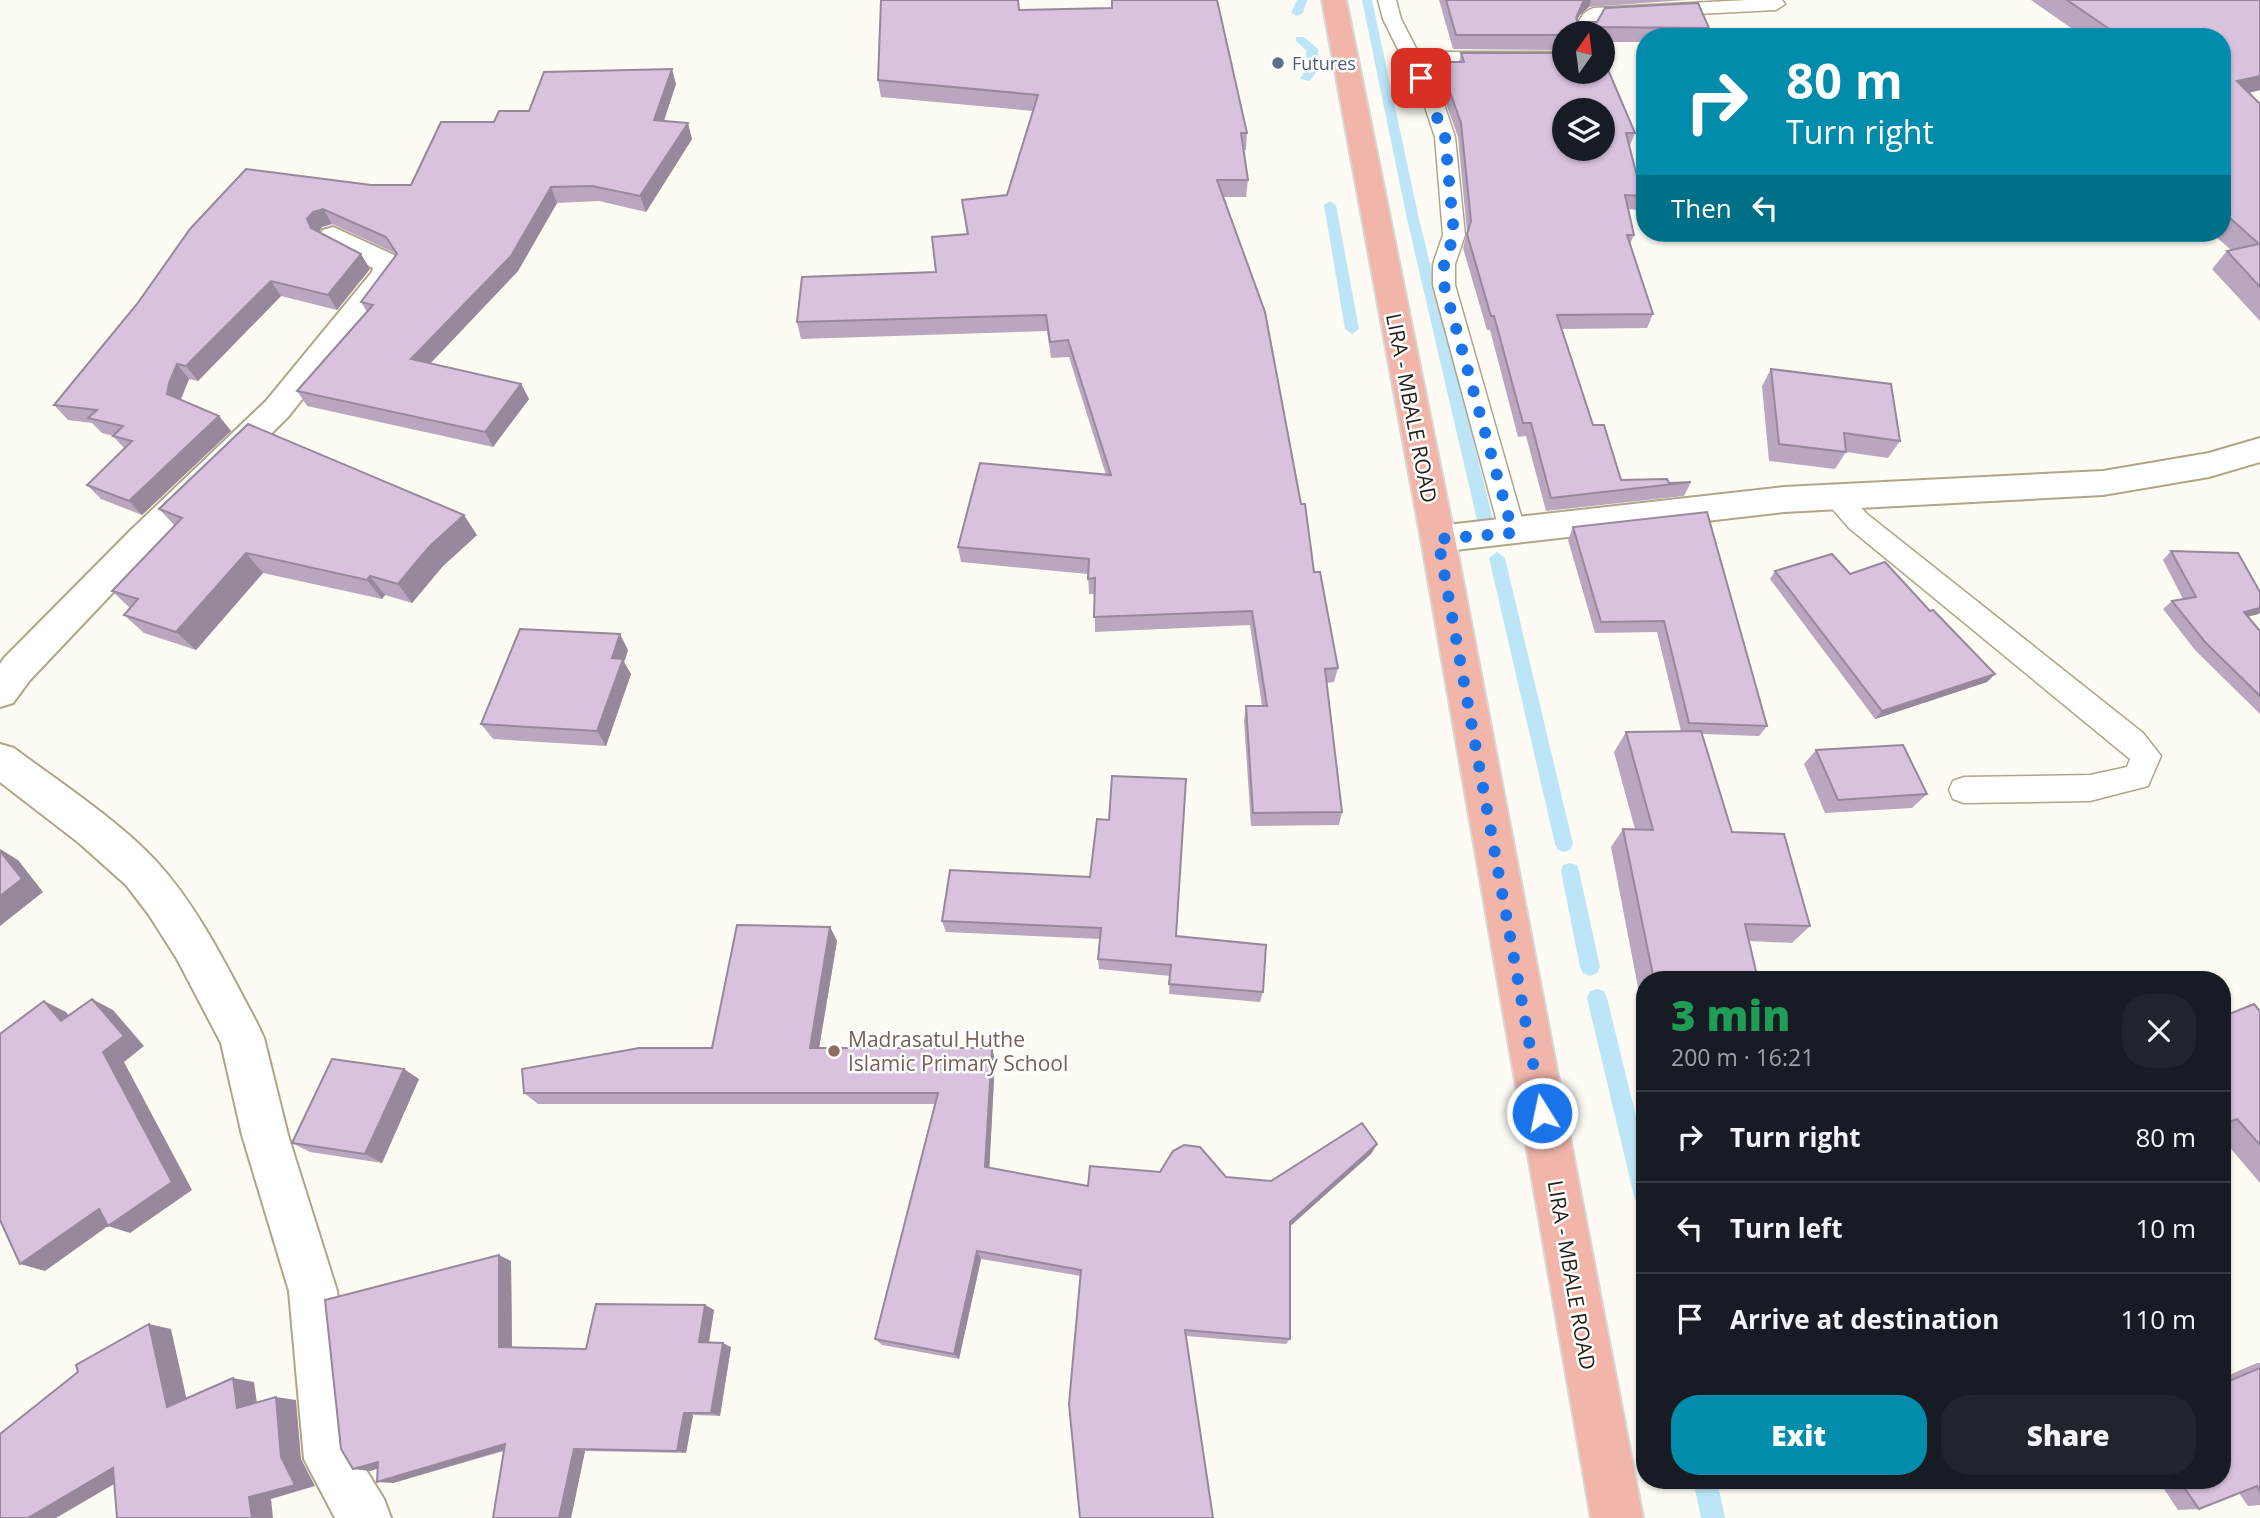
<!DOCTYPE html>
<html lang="en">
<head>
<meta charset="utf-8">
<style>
	:root { --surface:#171b24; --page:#20242c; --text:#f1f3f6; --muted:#9ea1a6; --line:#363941; --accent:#008caa }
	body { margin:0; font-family:"Open Sans",sans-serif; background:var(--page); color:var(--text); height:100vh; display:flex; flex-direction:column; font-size:26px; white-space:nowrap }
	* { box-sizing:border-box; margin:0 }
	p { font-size:23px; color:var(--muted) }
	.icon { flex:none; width:38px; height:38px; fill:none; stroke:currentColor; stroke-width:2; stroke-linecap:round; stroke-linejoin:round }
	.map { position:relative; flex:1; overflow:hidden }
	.side { position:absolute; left:1636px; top:971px; width:595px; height:518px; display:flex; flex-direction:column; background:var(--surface); border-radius:28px; box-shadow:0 2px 5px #0004 }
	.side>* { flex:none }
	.banner { position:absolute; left:1636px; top:28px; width:595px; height:214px; border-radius:28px; box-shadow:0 2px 5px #0004; background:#008caa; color:#fff; overflow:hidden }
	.needle { width:46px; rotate:14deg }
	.buttons { position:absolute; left:1552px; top:21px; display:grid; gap:14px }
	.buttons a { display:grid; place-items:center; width:63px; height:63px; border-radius:50%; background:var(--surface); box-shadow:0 2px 5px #0004; font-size:35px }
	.pin { position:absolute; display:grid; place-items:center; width:60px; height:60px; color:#fff; margin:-30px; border-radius:14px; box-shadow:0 4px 10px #0006 }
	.me { position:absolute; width:77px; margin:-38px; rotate:350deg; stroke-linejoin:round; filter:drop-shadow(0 0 5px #0008) }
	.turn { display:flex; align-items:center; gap:24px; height:147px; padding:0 35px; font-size:32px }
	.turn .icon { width:91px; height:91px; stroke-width:2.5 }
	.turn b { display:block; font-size:49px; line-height:60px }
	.then { display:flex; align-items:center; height:66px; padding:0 35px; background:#0003; gap:14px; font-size:26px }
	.round { display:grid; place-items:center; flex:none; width:74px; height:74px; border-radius:28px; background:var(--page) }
	.headline { display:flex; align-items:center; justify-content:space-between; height:119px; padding:0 35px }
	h1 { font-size:42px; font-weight:800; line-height:52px; color:#1e9e55 }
	.primary-button { display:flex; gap:14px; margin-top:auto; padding:14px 35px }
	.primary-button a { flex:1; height:80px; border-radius:28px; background:var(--accent); color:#fff; font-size:28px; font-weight:800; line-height:80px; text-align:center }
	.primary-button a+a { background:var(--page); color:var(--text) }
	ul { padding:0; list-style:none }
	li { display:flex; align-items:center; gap:21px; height:91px; padding:0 35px; border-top:2px solid var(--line) }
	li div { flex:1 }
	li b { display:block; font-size:26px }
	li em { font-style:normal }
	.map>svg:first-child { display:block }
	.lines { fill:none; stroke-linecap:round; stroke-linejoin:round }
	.stream { fill:#bce6f8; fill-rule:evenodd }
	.lane-casing { stroke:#b0a586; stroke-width:3 }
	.street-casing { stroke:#b0a586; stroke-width:4 }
	.primary-casing { stroke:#d8d7d5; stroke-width:4 }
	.lane { fill:#fff; fill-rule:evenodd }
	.street { fill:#fff; fill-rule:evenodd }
	.primary { fill:#f1b5aa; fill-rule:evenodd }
	.wall { fill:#baa7bf }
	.shaded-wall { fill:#97889b }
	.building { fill:#d8c2de; stroke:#97889b; stroke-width:2; fill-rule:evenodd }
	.route { stroke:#1a73e8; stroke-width:12; stroke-dasharray:0 21.6 }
	.service-dot { fill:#5c6f8a; stroke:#fff; stroke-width:2.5 }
	.education-dot { fill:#8d6e63; stroke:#fff; stroke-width:2.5 }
	.labels { text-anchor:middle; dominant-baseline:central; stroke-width:5; stroke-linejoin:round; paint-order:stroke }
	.far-service-label { font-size:18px; fill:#4e5e75; stroke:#fff; text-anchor:start }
	.street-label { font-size:21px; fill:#262216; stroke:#fff }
	.education-label { font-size:21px; fill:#785e54; stroke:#fff; text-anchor:start }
</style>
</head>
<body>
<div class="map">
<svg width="2260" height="1518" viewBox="0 0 2260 1518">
	<rect width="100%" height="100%" fill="#fdfbf4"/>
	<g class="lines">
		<g class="stream">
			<path d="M1297,0H1307L1303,13L1297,16L1291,13Z"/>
			<path d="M1362,0H1372L1419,219L1493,520L1485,526L1477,520L1407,219Z"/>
			<path d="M1296,37H1304L1318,49L1319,68L1310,81L1300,79L1307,68L1306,50L1296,41Z"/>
			<path d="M1330,201L1336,205L1359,329L1352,334L1345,329L1324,205Z"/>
			<path d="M1497,552L1505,558L1573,844L1570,850L1564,852L1558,850L1555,844L1489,558Z"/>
			<path d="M1570,863L1577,865L1579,871L1600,967L1597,973L1590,976L1583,973L1580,967L1561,871L1563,865Z"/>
			<path d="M1597,989L1604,991L1607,998L1645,1153V1207L1637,1204L1634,1196L1587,998L1590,991Z"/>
			<path d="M1693,1480H1717L1725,1518H1701Z"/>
		</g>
		<g class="lane-casing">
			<g id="lane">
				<path d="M1378,0H1396L1401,19L1418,52H1564V64H1424L1442,98L1455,137L1465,235L1455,264V285L1526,533L1522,540L1513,543L1504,540L1500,533L1433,285V264L1443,235L1435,137L1422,98L1383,19Z"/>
				<path d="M1747,0H1782L1785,4L1776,10L1599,19L1593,33H1574C1578,22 1582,11 1594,8Z"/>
				<path d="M1834,486L1843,489L1867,514L2143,733L2161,756L2148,786L2090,801L1964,803L1953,799L1949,790L1953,781L1964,777L2090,775L2127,767L2130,759L1849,528L1821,496L1825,489Z"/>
			</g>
		</g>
		<g class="street-casing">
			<g id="street">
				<path d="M333,227L394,255L403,268L395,282L288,417L155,548L30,680L13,703L0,707V664L4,658L131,530L266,401L372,272L373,268L323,242L319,236L323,230Z"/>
				<path d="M2260,438V462L2209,477L2103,495L1784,512L1438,552L1426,548L1421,539L1426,530L1438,526L1784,487L2103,471L2209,453Z"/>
				<path d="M0,744L14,748C59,782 118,820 156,861C199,908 227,967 257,1023L264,1038L288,1135L337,1291L355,1452L384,1499L391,1518H335L304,1459L289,1291L242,1135L221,1043L177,959L149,915L126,885L79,843L0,782Z"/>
			</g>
		</g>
		<g class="primary-casing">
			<path id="primary" d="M1322,0H1346L1455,539L1643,1518H1591L1421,539Z"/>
		</g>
		<use href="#lane" class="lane"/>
		<use href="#street" class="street"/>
		<use href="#primary" class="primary"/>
	</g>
	<g class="wall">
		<path d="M1439,0H1686L1589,7L1579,16L1577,20L1578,22L1709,28L1706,37H1645V42H1603V33H1564V50L1453,49Z"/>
		<path d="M2031,0H2260V90L2248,93L2260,104V321L2212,269L2227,251L2231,250L2212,233H2222V37H2084Z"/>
		<path d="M1019,10L1247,133L1246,150H1244L1248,180L1246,197H1223L1301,504L1314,572L1338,668L1334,682L1326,683L1342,812L1339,825L1251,826L1244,720L1246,706H1262L1250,625L1095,632V594H1089L1088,574L961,562L958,547L1106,475L1069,357L1051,358L1047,331L801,339L797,322L936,272L967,235L962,200L1007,195L1033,111L881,97L878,80Z"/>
		<path d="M1461,53L1635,133L1629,148L1642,196L1637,210L1628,209L1634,235L1630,244L1653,314L1647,328L1562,329L1593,425L1621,480L1669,483L1691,482L1684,496L1546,511L1526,436L1518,437L1490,330H1487L1463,248L1467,232L1458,137L1443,95L1442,76L1445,62H1459Z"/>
		<path d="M676,84L664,121L692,139L646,212L599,201L557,203L518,271L430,364L521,384L529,399L493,447L307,406L297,391L367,312L361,302L396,254L395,253L332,224L322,227L319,232L370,269L337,310L281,296L198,381L189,379L181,400L219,416L231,431L142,515L101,499L87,485L124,448L113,436L102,433L92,423L68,420L54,405L137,304L371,185H411L494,122L529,111Z"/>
		<path d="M1771,369L1900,441L1888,458L1846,452L1835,469L1769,461L1762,386Z"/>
		<path d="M159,509L477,535L443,566L412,603L385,595L382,599L263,573L196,650L144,633L124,615L130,608L112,591L175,526Z"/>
		<path d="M1573,527L1767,726L1759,736L1702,734L1732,832L1810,926L1792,943L1749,941L1758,980H1645V1003H1641L1611,847L1623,829H1635L1614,752L1626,732L1681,731L1657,632L1595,633L1568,540Z"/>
		<path d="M2171,551L2260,592V613L2258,614L2248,617L2260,631V714L2195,650L2163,609L2172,601L2183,599L2163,560Z"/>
		<path d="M1775,571L1850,574L1930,611L1995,674L1987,682L1875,719L1770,579Z"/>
		<path d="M628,650L624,662L631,674L606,746L493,739L481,724Z"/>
		<path d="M1816,750L1927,794L1912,808L1825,813L1804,764Z"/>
		<path d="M950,870L1263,992L1260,1002L1169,994L1170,976L1099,969L1098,959L1100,939L946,932L942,921Z"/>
		<path d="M830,927L837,941L819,1048L995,1060L989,1168L1088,1186L1226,1177L1271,1181L1377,1144L1371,1154L1290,1226V1339L1286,1344L1186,1336L1081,1276L981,1259L959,1359L882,1345L875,1339L935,1104H538L524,1093L712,1048Z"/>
		<path d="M2260,1011V1183L2222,1138V1017Z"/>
		<path d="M419,1079L382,1163L310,1152L292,1143Z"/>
		<path d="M511,1261L512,1347L586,1349L705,1305L714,1310L709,1343L731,1347L720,1416L693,1415L686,1453L585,1451L571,1518H493L504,1451L393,1483L378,1468L370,1471Z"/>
		<path d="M2257,1363H2260V1505L2248,1506L2239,1493L2199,1509L2178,1510L2158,1480H2222V1378Z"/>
	</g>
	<g class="shaded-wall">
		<path d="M1585,0H1591L1589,7L1579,16L1572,32L1576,18L1583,2Z"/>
		<path d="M672,69L676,84L659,135L654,120Z"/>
		<path d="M2260,76V90L2224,99L2237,81Z"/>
		<path d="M688,123L692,139L646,212L640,196Z"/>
		<path d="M551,187L557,203L518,271L420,374L411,359Z"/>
		<path d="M323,209L332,224L322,227L317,235L311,228L307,219L313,212Z"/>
		<path d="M361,254L370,269L337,310L328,295Z"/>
		<path d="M271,281L281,296L198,381L186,366Z"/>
		<path d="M177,364L189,379L181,398L179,409L167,394L169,383Z"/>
		<path d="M521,384L529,399L493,447L485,432Z"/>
		<path d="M219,416L231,431L142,515L129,501Z"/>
		<path d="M464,515L477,535L443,566L412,603L398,584L429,547Z"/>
		<path d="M246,553L263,573L196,650L176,632Z"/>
		<path d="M370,576L385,595L382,599L367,580Z"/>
		<path d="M2260,608V613L2258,614L2234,620L2244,612Z"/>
		<path d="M620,634L628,650L624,662L631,674L606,746L597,731L612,658Z"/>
		<path d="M1995,674L1987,682L1875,719L1882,711Z"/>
		<path d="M0,849L18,860L43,892L0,926Z"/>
		<path d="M830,927L837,941L817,1060L810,1048Z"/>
		<path d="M92,999L113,1010L144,1046L124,1062L192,1190L130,1233L108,1226L45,1271L20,1264L103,1052Z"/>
		<path d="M44,1001L66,1012L83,1032L61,1021Z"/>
		<path d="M992,1048L995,1060L989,1176L985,1167Z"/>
		<path d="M404,1069L419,1079L382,1163L365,1154Z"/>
		<path d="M1377,1144L1371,1154L1286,1230L1290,1222Z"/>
		<path d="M977,1251L981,1259L959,1359L954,1354Z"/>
		<path d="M499,1255L511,1261L512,1351L499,1347Z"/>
		<path d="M705,1305L714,1310L708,1346L699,1342Z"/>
		<path d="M149,1324L171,1329L189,1410L167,1407Z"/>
		<path d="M723,1343L731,1347L720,1416L711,1413Z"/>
		<path d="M233,1378L254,1382L258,1411L237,1408Z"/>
		<path d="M276,1397L296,1400L301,1459L315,1486L271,1499L273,1518H252L249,1497L281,1457Z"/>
		<path d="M684,1413L693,1415L686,1453L677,1451Z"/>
		<path d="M505,1444L518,1446L393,1483L377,1482Z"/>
		<path d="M574,1449L585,1451L571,1518H559Z"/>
		<path d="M378,1462L393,1464L370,1471L353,1469Z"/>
		<path d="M113,1468L138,1470L56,1518H28Z"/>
	</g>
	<g class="building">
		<path d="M881,0H1018L1019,10L1112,8V0H1217L1247,133H1241L1248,180H1217L1265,312L1301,504H1305L1314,572H1320L1338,668L1325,669L1342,812L1253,813L1246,706H1267L1252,611L1094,617L1095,578L1088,579L1089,559L958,547L980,463L1111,475L1068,340L1050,342L1046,315L797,322L802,277L936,272L932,237L968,234L962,200L1007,195L1038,95L878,80Z"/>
		<path d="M1446,0H1585L1583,2L1576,18L1578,22H1597L1605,8L1698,3L1709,28L1590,27L1592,33H1564V35H1456Z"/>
		<path d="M2067,0H2260V76L2237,81L2260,104V287L2227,251L2259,244L2222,211V37H2121Z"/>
		<path d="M1461,53H1564V72H1603V58L1635,133H1626L1642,196L1625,195L1634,235H1627L1653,314L1557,315L1593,425H1604L1621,480L1667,479L1669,483L1691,482L1551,498L1531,423H1523L1494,316H1491L1467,234L1471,221L1461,123L1446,81L1445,62H1464ZM1564,110H1603V149H1564Z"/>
		<path d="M672,69L654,120L688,123L640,196L592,186L551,187L511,256L411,359L521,384L485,432L297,391L373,305L361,302L397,254L386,237L323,209L313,212L307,219L311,228L361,254L328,295L271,281L186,366L177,364L169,383L167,394L219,416L129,501L87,485L132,441L113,436L123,426L88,418L97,410L54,405L137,304L190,229L246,169L371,185H411L441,122H494L499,111H529L544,72Z"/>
		<path d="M1771,369L1891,384L1900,441L1844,433L1846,452L1779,444Z"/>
		<path d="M248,424L464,515L429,547L398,584L370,576L367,580L246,553L176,632L124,615L138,599L112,591L182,518L159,509Z"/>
		<path d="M1707,512L1767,726L1689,723L1664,621L1601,622L1573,527Z"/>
		<path d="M2171,551L2238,553L2260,592V608L2244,612L2260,631V696L2205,642L2172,601L2196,597Z"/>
		<path d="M1832,554L1850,574L1885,562L1930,611L1933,610L1995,674L1882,711L1775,571Z"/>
		<path d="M520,629L620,634L612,658L623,659L597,731L481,724Z"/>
		<path d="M1701,731L1732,832L1784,834L1810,926L1745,924L1758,980H1654L1623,829L1653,830L1626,732Z"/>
		<path d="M1903,745L1927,794L1838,800L1816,750Z"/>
		<path d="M1112,776L1186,779L1176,936L1266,945L1263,992L1169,984L1171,965L1098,959L1101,928L942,921L950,870L1090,877L1097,819L1109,820Z"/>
		<path d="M0,851L22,879L0,896Z"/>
		<path d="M737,925L830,927L810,1048H992L985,1167L1088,1186L1090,1166L1160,1172L1173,1151L1184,1145L1200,1147L1226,1177L1271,1181L1362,1123L1377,1144L1290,1222V1339L1185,1330L1213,1518H1080L1069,1404L1081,1270L977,1251L954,1354L875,1339L938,1093H524L522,1069L639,1048H712Z"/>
		<path d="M92,999L124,1036L103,1052L172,1182L108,1226L99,1209L20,1264L0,1220V1034L44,1001L61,1021Z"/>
		<path d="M2254,1004L2260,1011V1145L2237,1119L2222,1125V1017Z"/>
		<path d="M332,1059L404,1069L365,1154L292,1143Z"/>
		<path d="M499,1255V1347L586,1349L596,1304L705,1305L699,1342L723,1343L711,1413H684L677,1451L574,1449L559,1518H493L505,1444L377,1482L378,1462L353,1469L341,1449L325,1300Z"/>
		<path d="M149,1324L167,1407L233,1378L237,1408L276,1397L281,1457L295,1485L249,1497L252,1518H117L113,1468L28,1518H0V1434L78,1372L76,1365Z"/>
		<path d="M2260,1368V1491L2257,1486L2199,1509L2179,1480H2222V1384Z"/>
	</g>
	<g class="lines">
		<path class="route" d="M1421,78L1445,137L1454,235L1444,264V285L1513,533L1438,539L1542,1113"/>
	</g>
	<circle class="service-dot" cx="1278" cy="63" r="7"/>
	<circle class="education-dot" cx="834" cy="1051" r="7"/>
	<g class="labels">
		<g class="far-service-label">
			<text x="1292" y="63">Futures</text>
		</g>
		<g class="street-label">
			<text transform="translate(1412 408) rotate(79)">LIRA - MBALE ROAD</text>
			<text transform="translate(1572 1275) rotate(80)">LIRA - MBALE ROAD</text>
		</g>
		<g class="education-label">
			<text x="848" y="1039">Madrasatul Huthe<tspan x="848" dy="24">Islamic Primary School</tspan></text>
		</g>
	</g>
</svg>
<div class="buttons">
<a><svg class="needle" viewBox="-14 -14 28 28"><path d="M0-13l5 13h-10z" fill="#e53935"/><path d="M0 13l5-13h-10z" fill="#9ea1a6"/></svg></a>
<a><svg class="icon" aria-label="layers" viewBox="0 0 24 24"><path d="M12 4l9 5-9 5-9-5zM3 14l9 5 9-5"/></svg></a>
</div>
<div class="pin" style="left:1421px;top:78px;background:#d93025"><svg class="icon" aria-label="arrive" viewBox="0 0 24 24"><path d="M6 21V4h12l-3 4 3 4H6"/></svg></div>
<svg class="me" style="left:1542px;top:1113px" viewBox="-20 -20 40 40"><circle r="17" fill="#1a73e8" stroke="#fff" stroke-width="3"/><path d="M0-11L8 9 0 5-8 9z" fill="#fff"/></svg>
<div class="banner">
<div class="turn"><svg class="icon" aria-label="right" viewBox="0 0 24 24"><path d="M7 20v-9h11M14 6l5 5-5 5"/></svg><div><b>80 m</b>Turn right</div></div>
<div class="then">Then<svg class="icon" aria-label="left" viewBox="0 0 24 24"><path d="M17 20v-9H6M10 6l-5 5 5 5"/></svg></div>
</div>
<section class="side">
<div class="headline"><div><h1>3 min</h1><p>200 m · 16:21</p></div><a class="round"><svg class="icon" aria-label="close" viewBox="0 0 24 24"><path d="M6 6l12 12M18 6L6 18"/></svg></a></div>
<ul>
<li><svg class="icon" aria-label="right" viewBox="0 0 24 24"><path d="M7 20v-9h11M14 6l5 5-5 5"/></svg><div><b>Turn right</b></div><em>80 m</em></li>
<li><svg class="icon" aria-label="left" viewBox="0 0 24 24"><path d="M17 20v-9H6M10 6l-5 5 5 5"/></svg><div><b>Turn left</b></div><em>10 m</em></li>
<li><svg class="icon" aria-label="arrive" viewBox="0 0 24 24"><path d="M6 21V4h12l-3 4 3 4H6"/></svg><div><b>Arrive at destination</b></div><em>110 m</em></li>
</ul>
<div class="primary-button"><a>Exit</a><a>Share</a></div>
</section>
</div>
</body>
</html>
